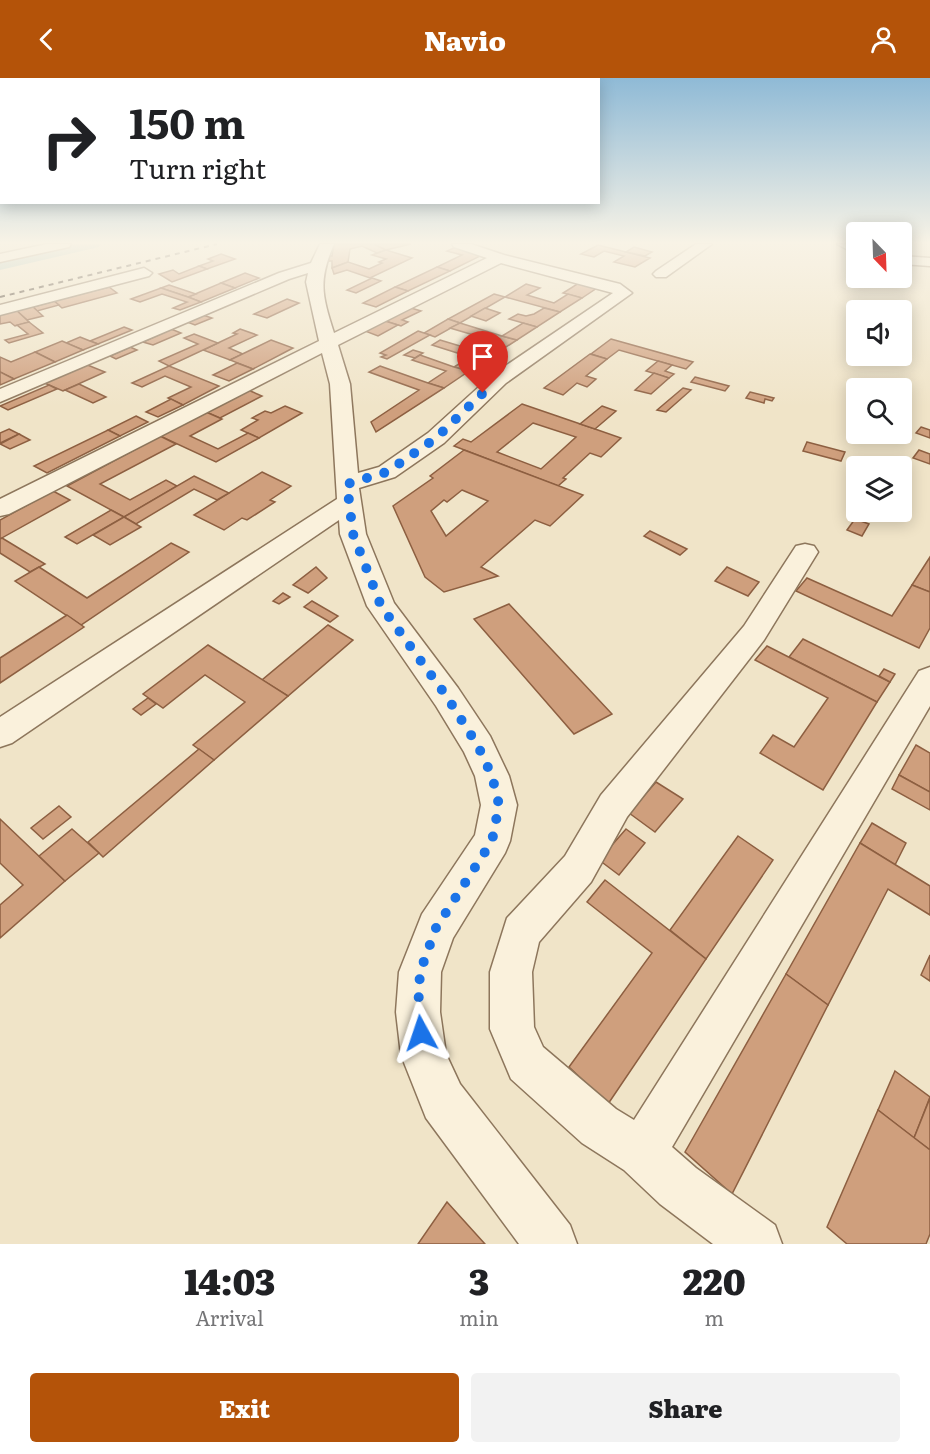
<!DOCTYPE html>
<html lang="en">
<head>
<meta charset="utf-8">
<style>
	:root { --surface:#fff; --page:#f2f2f2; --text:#202124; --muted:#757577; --accent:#b45309 }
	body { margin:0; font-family:Literata,serif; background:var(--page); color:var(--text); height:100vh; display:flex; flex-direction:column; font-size:22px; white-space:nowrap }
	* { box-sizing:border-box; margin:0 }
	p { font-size:20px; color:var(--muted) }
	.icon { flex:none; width:33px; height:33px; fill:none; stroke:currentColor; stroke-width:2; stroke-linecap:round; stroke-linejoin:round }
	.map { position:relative; height:1166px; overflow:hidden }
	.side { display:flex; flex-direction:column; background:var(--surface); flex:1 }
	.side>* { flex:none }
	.hud { position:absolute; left:0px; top:0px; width:600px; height:126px; box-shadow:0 3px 15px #0003; background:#fff; color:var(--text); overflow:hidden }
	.needle { width:39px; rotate:157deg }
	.fabs { position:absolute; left:846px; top:144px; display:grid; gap:12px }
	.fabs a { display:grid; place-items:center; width:66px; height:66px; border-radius:6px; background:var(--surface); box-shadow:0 3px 15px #0003; font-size:30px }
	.pin { position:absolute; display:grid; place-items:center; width:51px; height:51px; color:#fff; margin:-62px -26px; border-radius:50% 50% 50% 0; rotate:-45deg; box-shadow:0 0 6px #0007 }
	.pin .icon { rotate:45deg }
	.me { position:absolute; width:66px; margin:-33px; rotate:355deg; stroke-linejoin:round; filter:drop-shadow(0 0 4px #0008) }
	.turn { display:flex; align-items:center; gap:21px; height:126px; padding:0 30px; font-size:27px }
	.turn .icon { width:78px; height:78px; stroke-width:2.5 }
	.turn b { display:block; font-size:42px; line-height:51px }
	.eta { display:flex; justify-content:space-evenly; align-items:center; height:102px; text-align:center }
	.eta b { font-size:36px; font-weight:800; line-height:42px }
	.action { display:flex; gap:12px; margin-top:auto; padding:12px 30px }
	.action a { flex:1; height:69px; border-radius:6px; background:var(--accent); color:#fff; font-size:24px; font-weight:800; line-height:69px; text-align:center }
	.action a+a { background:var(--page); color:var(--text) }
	header { display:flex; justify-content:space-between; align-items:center; height:78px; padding:0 30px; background:var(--accent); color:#fff; font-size:27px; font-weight:800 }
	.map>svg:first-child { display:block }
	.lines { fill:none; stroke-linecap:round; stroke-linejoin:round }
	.canal { fill:#a9c4bc; fill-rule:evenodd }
	.building { fill:#cf9f7d; stroke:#8d5f41; stroke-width:1.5; fill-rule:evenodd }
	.street-casing { stroke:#8d765c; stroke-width:3 }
	.street { fill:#faf1dc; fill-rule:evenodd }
	.rail { stroke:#3d2e20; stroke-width:2; stroke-dasharray:5 5; stroke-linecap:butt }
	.route { stroke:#1a73e8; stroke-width:10; stroke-dasharray:0 18 }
</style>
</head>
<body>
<header><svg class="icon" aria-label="back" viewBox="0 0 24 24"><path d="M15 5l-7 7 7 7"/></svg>Navio<svg class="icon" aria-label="person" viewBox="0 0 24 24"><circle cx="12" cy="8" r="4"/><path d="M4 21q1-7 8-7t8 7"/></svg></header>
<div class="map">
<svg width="930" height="1166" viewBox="0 0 930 1166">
	<rect width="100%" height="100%" fill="#f0e4c8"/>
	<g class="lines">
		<path class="canal" d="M76,166H101L99,169L0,192V182Z"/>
	</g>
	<g class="building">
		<path d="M334,166H374L386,172L377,175L362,168L350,171L348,184L332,190V183H328V178H332Z"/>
		<path d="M374,166H411L386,172Z"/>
		<path d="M598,167L650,180L635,189L614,184L624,178L604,173L594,179L581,176Z"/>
		<path d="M456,169L484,176L450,193L437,189L462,177L447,173Z"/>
		<path d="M634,169L652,174L645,178L626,174Z"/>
		<path d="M386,172L412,180L370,200L347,192L334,196L332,190L348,184L369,191L382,185L379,184L386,181L372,177Z"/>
		<path d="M221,176L235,181L207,191L199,188L213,183L208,181Z"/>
		<path d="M199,188L207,191L172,204L159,196L173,192L179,196Z"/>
		<path d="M437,189L450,193L408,213L395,209Z"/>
		<path d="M245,195L259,200L235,210L221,205Z"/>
		<path d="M372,200L381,203L356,215L347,212Z"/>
		<path d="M582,203L600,208L582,220L563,215Z"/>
		<path d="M221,205L235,210L201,224L188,219Z"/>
		<path d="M526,206L540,210L527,217L554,225L568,216L582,220L560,234L505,219Z"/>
		<path d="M169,207L196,216L188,219L161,210Z"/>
		<path d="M109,209L117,215L62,230L54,223Z"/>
		<path d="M395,209L408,213L376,229L363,225Z"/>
		<path d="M161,210L188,219L201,224L180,232L173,230L187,224L162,216L140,224L131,221Z"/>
		<path d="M494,216L505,219L460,245L448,241Z"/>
		<path d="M287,221L299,225L267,240L254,236Z"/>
		<path d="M54,223L59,227L37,233L33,229Z"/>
		<path d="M32,228L43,238L27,242L16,232Z"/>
		<path d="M411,230L421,233L402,242L408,244L401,248L385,243Z"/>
		<path d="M485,230L500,235L486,243L471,238Z"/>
		<path d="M544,230L560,234L537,249L509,241L518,236L526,238L534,236Z"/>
		<path d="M16,232L29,244L15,248L10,244L0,246V236Z"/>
		<path d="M203,237L212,240L195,247L187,244Z"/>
		<path d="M448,241L460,245L435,259L424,255Z"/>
		<path d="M385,243L398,247L378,258L365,253Z"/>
		<path d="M29,244L43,255L9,265L5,262L28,256L17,247Z"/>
		<path d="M460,245L502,258L517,262L492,278L477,274L494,263L450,250Z"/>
		<path d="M523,245L537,249L517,262L502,258Z"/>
		<path d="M124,249L132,252L98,266L90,263Z"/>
		<path d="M171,251L181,255L153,267L143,264Z"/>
		<path d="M240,251L257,257L229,270L243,276L230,282L203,272L237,256L233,255Z"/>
		<path d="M418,253L430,257L387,281L381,279L386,277L380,275Z"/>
		<path d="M194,256L218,265L169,288L159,283L198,266L184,260Z"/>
		<path d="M80,259L90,263L98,266L83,272L66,265Z"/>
		<path d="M611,261L693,284L686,291L619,272L607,281L591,276Z"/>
		<path d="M271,262L293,270L253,291L230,282Z"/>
		<path d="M440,262L480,274L492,278L469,293L454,289L470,279L432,267Z"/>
		<path d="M62,263L83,272L55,284L35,274Z"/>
		<path d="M130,269L137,272L116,281L110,278Z"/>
		<path d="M413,272L423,275L415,280L404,277Z"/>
		<path d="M35,274L55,284L14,301L0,294V279L11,284Z"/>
		<path d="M590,276L607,281L586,298L596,301L587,309L577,305L563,317L544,310Z"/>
		<path d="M420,277L454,289L469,293L444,310L428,305L446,293L412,282Z"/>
		<path d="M658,283L672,287L665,293L674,296L669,300L646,293Z"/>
		<path d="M237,285L253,291L229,303L213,297Z"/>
		<path d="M85,286L105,294L63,313L42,304Z"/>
		<path d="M169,288L219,308L183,327L168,320L191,309L165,298L142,309L132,305Z"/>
		<path d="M380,288L428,305L444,310L376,354L371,344L419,312L369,294Z"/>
		<path d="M0,294L14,301L0,307Z"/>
		<path d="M654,295L669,300L651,316L635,312Z"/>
		<path d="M695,299L729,308L725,313L691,304Z"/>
		<path d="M79,306L106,319L93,325L65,312Z"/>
		<path d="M49,307L57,311L8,332L0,328Z"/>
		<path d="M683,310L691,312L666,334L657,332Z"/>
		<path d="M248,312L262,318L220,340L206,334Z"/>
		<path d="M750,314L774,320L772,323L765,321L764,325L746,320Z"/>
		<path d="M171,321L183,327L158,339L146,334Z"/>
		<path d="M522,326L595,351L621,360L601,379L590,375L563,400L566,401L558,408L454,368L463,361L471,364ZM533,345L576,359L541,391L497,374Z"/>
		<path d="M285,328L302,335L259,360L241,352L258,342L252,340L265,333L271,335Z"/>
		<path d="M602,328L616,333L595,351L580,346Z"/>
		<path d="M206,334L222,341L190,358L218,371L248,355L259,360L216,384L160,358Z"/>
		<path d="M136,338L148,344L120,358L108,352Z"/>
		<path d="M921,349L930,352V360L916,355Z"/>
		<path d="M9,351L19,356L0,365V355Z"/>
		<path d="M108,352L120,358L47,395L34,388Z"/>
		<path d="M19,356L30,362L10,371L0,366Z"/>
		<path d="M160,358L176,366L100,406L130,422L166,402L177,408L124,439L67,408Z"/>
		<path d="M807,364L845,374L841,383L803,373Z"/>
		<path d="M464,372L583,417L550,448L535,442L481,489L498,498L444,514L425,499L393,428L433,400L430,398ZM462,412L488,423L446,458L431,433L444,422L447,424Z"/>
		<path d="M919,372L930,376V386L913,380Z"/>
		<path d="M262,394L291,408L270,422L275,424L247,442L242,440L224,452L194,437Z"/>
		<path d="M194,398L229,415L217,422L194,411L136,446L124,439Z"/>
		<path d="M53,413L70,422L0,461V442Z"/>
		<path d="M111,432L124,439L77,466L65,459Z"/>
		<path d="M124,439L141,449L110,467L93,457Z"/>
		<path d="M855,441L869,446L862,458L847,452Z"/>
		<path d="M650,453L687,471L680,477L644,458Z"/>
		<path d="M2,460L45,486L30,494L0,475V461Z"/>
		<path d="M171,465L189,474L81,547L15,503L39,489L87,520Z"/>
		<path d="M930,479V514L912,507Z"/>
		<path d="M316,489L327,500L308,515L293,507Z"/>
		<path d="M727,489L759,504L748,518L715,503Z"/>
		<path d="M807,500L892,538L912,507L930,514V550L919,570L796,513Z"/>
		<path d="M283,515L290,519L279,526L273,523Z"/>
		<path d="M312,523L338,538L330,544L304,529Z"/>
		<path d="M509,526L612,636L574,656L474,541Z"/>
		<path d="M67,537L84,549L0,605V580Z"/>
		<path d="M328,547L353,562L288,618L262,602Z"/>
		<path d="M803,561L890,604L877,624L789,579Z"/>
		<path d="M208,567L288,618L214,682L193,667L245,624L205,597L163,630L143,616Z"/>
		<path d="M767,568L877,624L823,712L760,675L773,657L794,669L828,620L755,582Z"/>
		<path d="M884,591L895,596L890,604L879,598Z"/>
		<path d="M148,620L156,626L141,637L133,631Z"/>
		<path d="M916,667L930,675V714L899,697Z"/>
		<path d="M199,671L214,682L103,779L88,764Z"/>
		<path d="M899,697L930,714V732L892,711Z"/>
		<path d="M656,704L683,721L655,754L629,735Z"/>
		<path d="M59,728L71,739L43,761L31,750Z"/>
		<path d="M0,741L65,803L0,860V827L23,807L0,785Z"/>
		<path d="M872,745L906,765L895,787L860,765Z"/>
		<path d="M72,751L99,775L65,803L39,778Z"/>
		<path d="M626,751L645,765L619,797L599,782Z"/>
		<path d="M738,758L773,782L706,881L670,852Z"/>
		<path d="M860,765L930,808V837L888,811L828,927L786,896Z"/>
		<path d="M605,802L706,881L608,1026L569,989L652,875L587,824Z"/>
		<path d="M930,877V903L921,897Z"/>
		<path d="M786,896L828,927L732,1116L685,1074Z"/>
		<path d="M895,993L930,1019L914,1060L878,1032Z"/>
		<path d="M930,1020V1072L914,1060Z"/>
		<path d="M878,1032L930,1072V1156L926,1166H847L827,1149Z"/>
		<path d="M447,1124L485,1166H418Z"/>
	</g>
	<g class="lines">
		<g class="street-casing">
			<g id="street">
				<path d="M47,166H71L69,169L0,184V176Z"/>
				<path d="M320,166H334C318,203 322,217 334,255L487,180L454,169L452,166H471L504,177L620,206L632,215L506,305L444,365L395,399L359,410L366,456L394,525L458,610L490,658L509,698L517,727L510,763L505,775L453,860L441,894L440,934L446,976L460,1006L570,1147L577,1166H519L426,1040L401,977L396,934L399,894L422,836L475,757L481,727L475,698L464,674L436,628L367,528L340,456L339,442L12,665L0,669V639L337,421L330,306L322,275L9,436L0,438V421L319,263L306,204L308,195L289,201L0,324V311L279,195L311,185ZM501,185L613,215L492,297L428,355L379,389L358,395L350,306L338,267Z"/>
				<path d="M696,166H712L666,199H656L653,196L656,193Z"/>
				<path d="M837,166L856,167V176Z"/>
				<path d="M902,178L930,180V188L902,186Z"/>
				<path d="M144,190L152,195L149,198L0,237V227Z"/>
				<path d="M805,466L814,468L818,474L764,562L627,739L591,804L539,864L532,894L534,949L543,969L616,1031L634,1042L919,593L930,589V628L672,1069L696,1090L775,1147L782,1166H713L660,1126L624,1092L582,1065L511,1001L490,951V894L507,840L565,778L601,717L744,548L796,468Z"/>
			</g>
		</g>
		<use href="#street" class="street"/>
		<path class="rail" d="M0,219L217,166"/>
	</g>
	<linearGradient id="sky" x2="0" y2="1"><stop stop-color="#8fbad6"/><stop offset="0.5" stop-color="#f8f3e6"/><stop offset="1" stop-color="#f8f3e6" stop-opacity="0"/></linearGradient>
	<rect width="930" height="329" fill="url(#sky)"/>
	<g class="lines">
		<path class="route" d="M421,955L418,933L420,894L436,850L492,763L499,727L492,698L478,668L447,619L381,528L353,456L347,406L387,394L436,360L483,315"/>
	</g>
</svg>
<div class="fabs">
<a><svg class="needle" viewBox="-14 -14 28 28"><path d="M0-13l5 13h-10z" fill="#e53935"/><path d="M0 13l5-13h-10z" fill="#757577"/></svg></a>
<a><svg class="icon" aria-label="sound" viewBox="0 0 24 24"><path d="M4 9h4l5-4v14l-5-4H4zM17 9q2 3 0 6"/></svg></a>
<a><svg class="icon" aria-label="search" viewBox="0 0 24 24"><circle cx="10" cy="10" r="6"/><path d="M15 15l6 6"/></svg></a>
<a><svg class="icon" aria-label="layers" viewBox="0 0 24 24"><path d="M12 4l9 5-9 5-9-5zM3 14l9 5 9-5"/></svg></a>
</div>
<div class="pin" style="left:483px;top:315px;background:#d93025"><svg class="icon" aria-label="arrive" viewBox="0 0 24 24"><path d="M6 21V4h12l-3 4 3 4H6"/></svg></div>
<svg class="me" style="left:421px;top:955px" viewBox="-20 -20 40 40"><path d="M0-17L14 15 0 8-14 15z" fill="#1a73e8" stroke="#fff" stroke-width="4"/></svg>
<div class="hud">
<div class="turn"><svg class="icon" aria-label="right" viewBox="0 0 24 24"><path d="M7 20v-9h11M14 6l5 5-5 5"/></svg><div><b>150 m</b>Turn right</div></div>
</div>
</div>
<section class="side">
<div class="eta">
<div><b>14:03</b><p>Arrival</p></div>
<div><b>3</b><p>min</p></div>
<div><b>220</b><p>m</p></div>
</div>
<div class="action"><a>Exit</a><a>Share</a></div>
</section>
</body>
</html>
